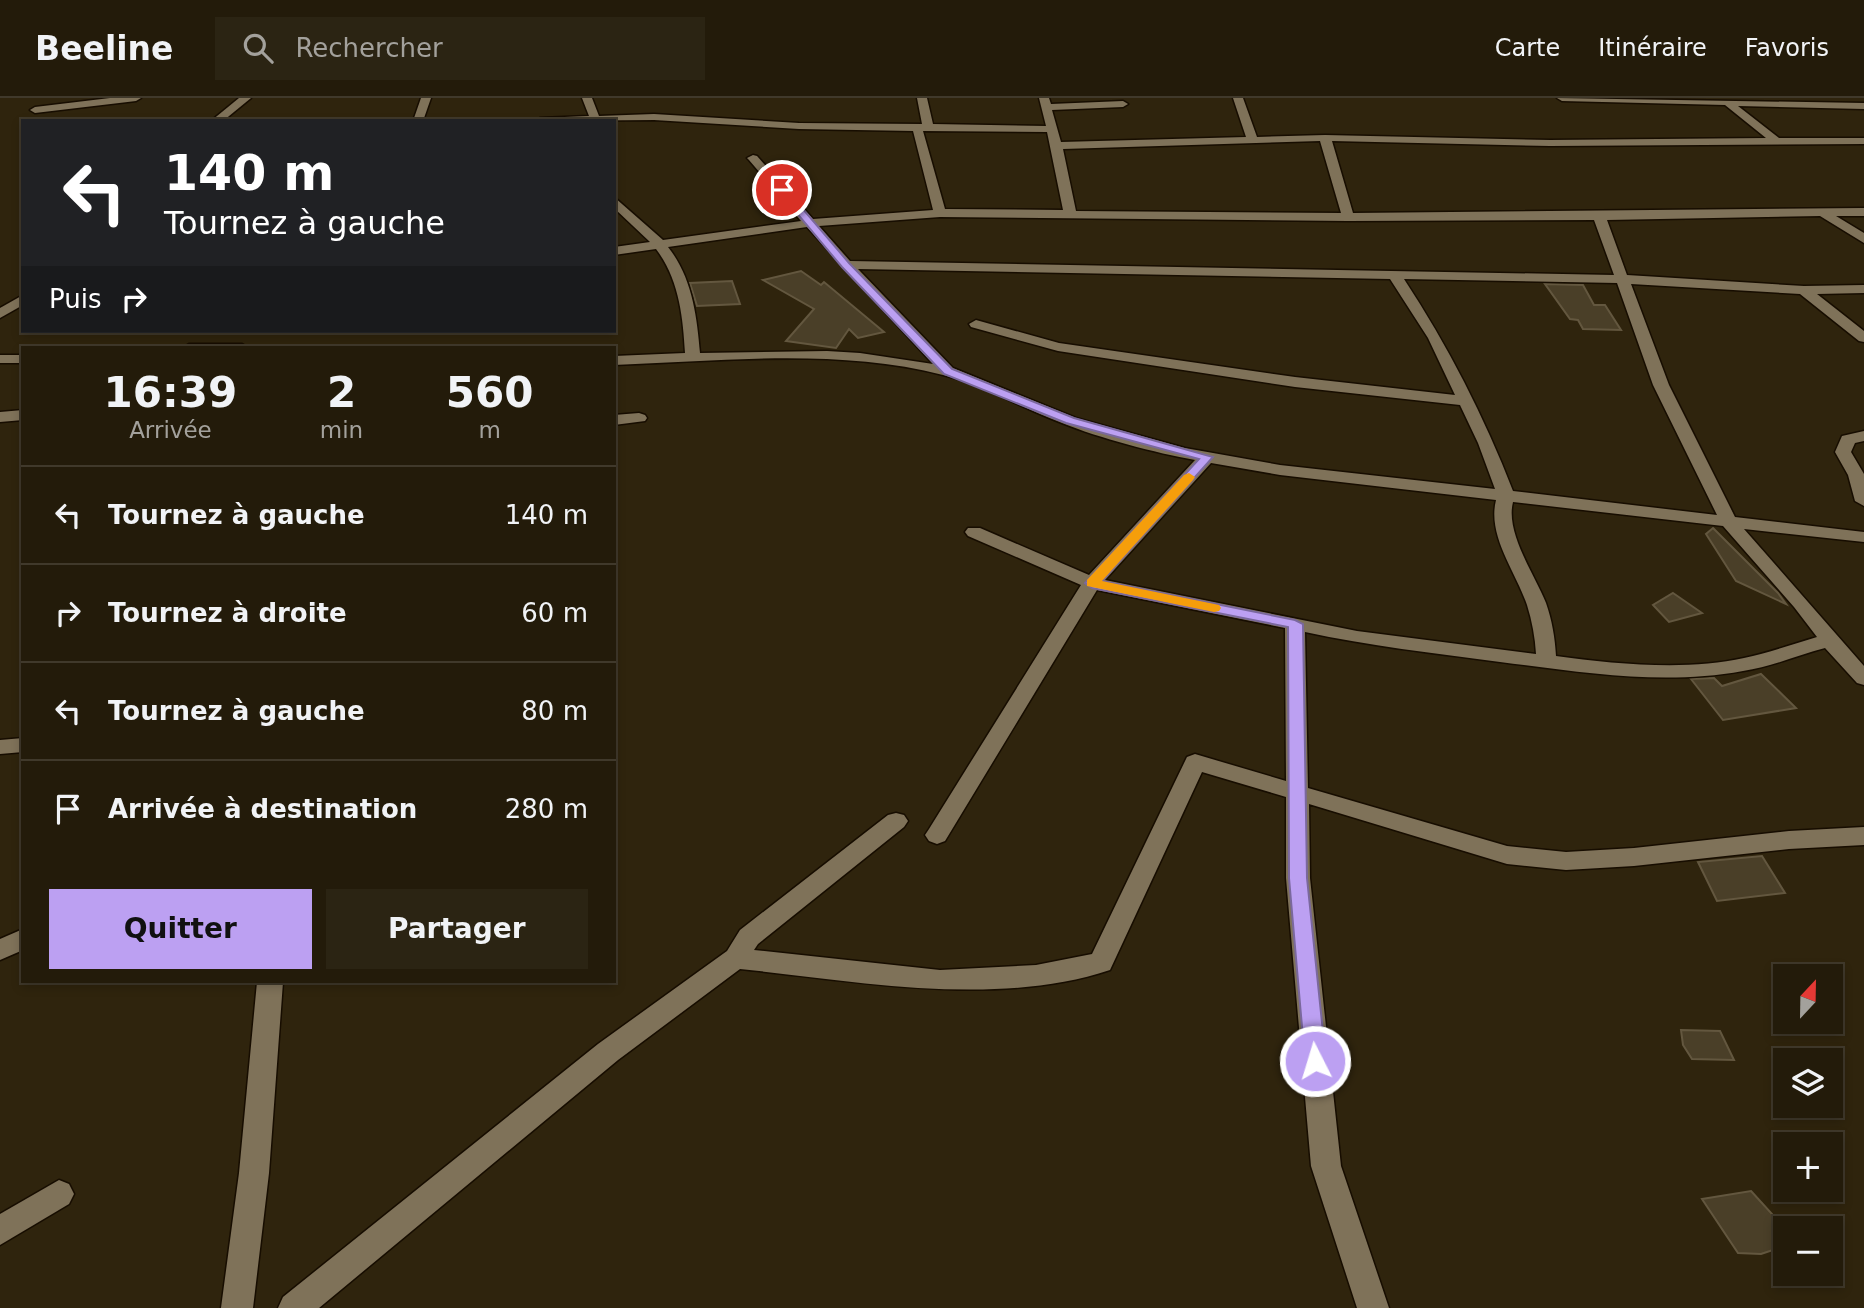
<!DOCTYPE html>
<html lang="fr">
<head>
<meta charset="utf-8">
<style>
	:root { --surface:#231b0a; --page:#2b2413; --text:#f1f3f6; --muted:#a3a19c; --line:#40392b; --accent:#bca0f2 }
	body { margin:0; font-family:"DejaVu Sans",sans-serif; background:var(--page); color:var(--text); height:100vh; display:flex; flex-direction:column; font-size:26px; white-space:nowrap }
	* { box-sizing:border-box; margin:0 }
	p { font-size:23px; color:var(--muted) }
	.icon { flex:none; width:38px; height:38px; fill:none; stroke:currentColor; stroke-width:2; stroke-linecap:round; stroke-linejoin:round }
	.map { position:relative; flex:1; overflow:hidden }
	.side { position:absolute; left:21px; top:248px; width:595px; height:637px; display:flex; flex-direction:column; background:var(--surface); border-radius:0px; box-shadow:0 4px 10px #0003,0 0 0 2px var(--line) }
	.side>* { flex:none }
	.top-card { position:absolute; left:21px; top:21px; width:595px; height:214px; border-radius:0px; box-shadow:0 4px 10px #0003,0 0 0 2px var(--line); background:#202124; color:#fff; overflow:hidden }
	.needle { width:46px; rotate:22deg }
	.buttons { position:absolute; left:1773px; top:866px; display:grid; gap:14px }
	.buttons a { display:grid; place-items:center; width:70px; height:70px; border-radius:0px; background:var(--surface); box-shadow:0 4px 10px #0003,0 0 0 2px var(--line); font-size:35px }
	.pin { position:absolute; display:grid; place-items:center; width:60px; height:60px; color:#fff; margin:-30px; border:4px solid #fff; border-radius:50%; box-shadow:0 2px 7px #0007 }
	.me { position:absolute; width:77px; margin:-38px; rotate:355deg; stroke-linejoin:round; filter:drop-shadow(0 0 5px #0008) }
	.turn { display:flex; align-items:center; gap:24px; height:147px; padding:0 28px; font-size:32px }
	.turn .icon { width:91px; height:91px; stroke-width:2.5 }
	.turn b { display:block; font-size:49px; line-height:60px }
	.then { display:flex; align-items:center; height:66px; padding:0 28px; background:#0003; gap:14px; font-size:26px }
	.eta { display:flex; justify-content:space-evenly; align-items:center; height:119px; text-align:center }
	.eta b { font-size:42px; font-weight:700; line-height:49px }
	.cta { display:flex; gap:14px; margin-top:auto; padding:14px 28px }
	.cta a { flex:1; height:80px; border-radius:0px; background:var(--accent); color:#111; font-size:28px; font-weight:700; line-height:80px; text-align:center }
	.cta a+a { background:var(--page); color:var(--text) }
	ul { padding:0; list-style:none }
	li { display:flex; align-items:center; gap:21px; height:98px; padding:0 28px; border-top:2px solid var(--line) }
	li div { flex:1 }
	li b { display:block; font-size:26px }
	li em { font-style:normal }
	header { display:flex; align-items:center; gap:42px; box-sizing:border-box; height:98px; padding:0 35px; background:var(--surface); border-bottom:2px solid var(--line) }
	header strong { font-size:33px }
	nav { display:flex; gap:38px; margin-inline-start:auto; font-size:24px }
	.search { width:490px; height:63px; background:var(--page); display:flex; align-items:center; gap:18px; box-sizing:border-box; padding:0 24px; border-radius:0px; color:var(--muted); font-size:26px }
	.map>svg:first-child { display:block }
	.building { fill:#4a3f28; stroke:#63573f; stroke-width:2 }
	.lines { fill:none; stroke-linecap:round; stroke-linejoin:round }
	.minor-casing { stroke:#170d00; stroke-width:3 }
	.minor { fill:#7f7259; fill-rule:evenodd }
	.route { fill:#bca0f2; stroke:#7a689d; stroke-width:2 }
	.slow { fill:#f59e0b }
</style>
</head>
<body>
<header>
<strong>Beeline</strong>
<div class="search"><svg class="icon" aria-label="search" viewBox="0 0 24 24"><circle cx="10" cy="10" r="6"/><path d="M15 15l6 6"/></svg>Rechercher</div>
<nav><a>Carte</a><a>Itinéraire</a><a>Favoris</a></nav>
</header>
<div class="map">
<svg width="1864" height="1210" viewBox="0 0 1864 1210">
	<rect width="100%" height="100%" fill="#2f240d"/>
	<g class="building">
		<path d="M801,173L821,187L824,184L884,234L858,240L849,231L836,250L786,243L814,211L763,182Z"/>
		<path d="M732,183L740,206L697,208L690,185Z"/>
		<path d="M1545,186L1583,187L1594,207H1605L1621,232L1583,231L1578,222L1570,221Z"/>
		<path d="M1713,430L1778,495L1786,506L1736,483L1706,436Z"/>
		<path d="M1673,495L1702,515L1669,524L1653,507Z"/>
		<path d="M1761,576L1796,610L1723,622L1691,581L1714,580L1722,588Z"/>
		<path d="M1762,758L1785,795L1717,803L1698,764Z"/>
		<path d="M1681,932L1720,933L1734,962L1692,961L1683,947Z"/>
		<path d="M1751,1093L1772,1116L1785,1148L1761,1156L1738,1155L1702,1101Z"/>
	</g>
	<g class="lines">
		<g class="minor-casing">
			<g id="minor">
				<path d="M110,0H141L136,3L35,15L30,12L35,9Z"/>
				<path d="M239,0H251L223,23H211Z"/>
				<path d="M421,0H431L423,23H413Z"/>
				<path d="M582,0H592L599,18L654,16L799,25L922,26L917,0H927L933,26L1046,28L1039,0H1049L1051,6L1123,3L1128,6L1123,9L1052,12L1061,44L1246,39L1233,0H1243L1257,39L1325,37L1550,42L1766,40L1725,7L1562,3L1557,0L1864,5V11L1738,8L1779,40H1864V46L1550,48L1332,43L1353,115L1864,110V118H1836L1864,135V145L1820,118L1607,122L1627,177L1804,188L1864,187V195L1817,196L1864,233V244L1859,243L1800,196L1631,186L1669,287L1735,419L1864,434V444L1744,431L1864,568V587L1857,585L1825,550C1798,557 1771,569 1743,573C1662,588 1580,574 1500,564C1434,555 1369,548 1305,534L1308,690L1507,748L1566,754L1634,750L1789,733L1864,729V747L1789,751L1634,768L1566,772L1507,766L1309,706L1310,780L1341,1068L1389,1210H1357L1311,1068L1286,780V699L1202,674L1110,872C996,910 857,883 740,871L618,962L319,1210H278L283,1199L598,946L727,853L740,832L888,717L896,715L904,717L908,723L904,729L758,846L754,852L940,872L1036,867L1092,856L1187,659L1195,656L1286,683L1285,530L1097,492L945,743L937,746L929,743L925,737L929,731L1081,487L968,438L965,434L968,430H980L1089,477L1195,362C1156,355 1099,340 1062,325C1024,311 981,286 943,277C837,250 723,263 614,267V258L685,255C683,219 679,181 656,151L614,157V149L650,144L614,110V99L663,142L801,123L749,62L747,60L753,57L757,58L813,121L933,112L913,33L799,31L654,22L535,23L540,20L589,18ZM923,33L1047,34L1063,112L945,111ZM1320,43L1341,115L1076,113L1063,51ZM940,119L1348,123L1594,122L1614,177L850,163L819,128ZM807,129L933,266L860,255L827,253L700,255C697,218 692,179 668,149ZM858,171L1390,181L1428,240L1455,297L1295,279L1059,245L976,222L969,226L971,229L1058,253L1295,289L1460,307L1478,345L1495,391L1280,367L1185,350L1076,320L953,270ZM1404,181L1617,185L1653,287L1717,417L1513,393C1484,318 1448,248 1404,181ZM1211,365L1280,377L1496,402C1487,438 1516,474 1527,507C1532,523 1535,539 1536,556L1357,533L1105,482ZM1513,404L1723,428L1794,509L1817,539C1793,546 1768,555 1744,560C1687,573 1614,566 1556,558C1555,540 1552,522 1546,505C1535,477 1505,435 1513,404Z"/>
				<path d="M23,197V207L0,220V210Z"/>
				<path d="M189,246H242L249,250H182Z"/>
				<rect x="0" y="257" width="23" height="8"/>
				<path d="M23,312V322L0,324V314Z"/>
				<path d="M639,315L645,317L647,320L645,323L614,327V317Z"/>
				<path d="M1864,333V343L1855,345L1851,354L1864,376V408L1855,403L1848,377L1835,354L1842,338Z"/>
				<path d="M23,640V654L0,656V642Z"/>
				<path d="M23,831V852L0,862V841Z"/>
				<path d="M257,884H283L269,1075L253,1210H221L239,1075Z"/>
				<path d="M59,1082L69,1086L74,1096L69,1106L0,1147V1116Z"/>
			</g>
		</g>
		<use href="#minor" class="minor"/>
	</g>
	<path class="route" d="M779,90H785L849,165L952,271L1074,320L1213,359L1102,483L1295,522L1303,526L1307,780L1326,963L1323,969L1315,972L1308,969L1305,963L1289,780L1288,529L1092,490L1085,485L1199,361L1066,325L944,276L842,169L779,94Z"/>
	<path class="slow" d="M1189,375L1195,379L1193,382L1102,483L1219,507L1221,510L1219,513L1214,514L1087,488V482L1184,377Z"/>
</svg>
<div class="buttons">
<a><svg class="needle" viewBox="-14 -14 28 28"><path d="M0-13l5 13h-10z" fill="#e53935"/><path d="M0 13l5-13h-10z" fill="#a3a19c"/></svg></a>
<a><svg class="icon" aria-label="layers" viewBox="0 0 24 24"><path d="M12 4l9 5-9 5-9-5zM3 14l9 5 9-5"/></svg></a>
<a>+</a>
<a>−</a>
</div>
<div class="pin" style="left:782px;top:92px;background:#d93025"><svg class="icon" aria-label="arrive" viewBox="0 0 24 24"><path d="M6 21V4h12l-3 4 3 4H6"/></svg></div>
<svg class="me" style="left:1315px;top:963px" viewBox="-20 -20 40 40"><circle r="17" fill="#bca0f2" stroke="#fff" stroke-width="3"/><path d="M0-11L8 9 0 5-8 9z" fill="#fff"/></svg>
<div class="top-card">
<div class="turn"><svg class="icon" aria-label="left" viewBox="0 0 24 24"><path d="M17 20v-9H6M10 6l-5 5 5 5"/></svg><div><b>140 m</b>Tournez à gauche</div></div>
<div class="then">Puis<svg class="icon" aria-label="right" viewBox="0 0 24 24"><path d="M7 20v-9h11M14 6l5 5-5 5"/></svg></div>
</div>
<section class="side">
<div class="eta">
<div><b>16:39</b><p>Arrivée</p></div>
<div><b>2</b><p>min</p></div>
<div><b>560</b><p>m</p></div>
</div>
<ul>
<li><svg class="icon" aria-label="left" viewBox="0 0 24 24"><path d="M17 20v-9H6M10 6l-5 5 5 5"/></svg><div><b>Tournez à gauche</b></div><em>140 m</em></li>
<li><svg class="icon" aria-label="right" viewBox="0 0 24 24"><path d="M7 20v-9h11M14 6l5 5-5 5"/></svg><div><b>Tournez à droite</b></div><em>60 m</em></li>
<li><svg class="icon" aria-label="left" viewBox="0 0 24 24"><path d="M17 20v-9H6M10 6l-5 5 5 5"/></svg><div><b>Tournez à gauche</b></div><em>80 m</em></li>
<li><svg class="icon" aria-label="arrive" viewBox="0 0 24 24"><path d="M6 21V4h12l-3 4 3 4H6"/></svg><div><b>Arrivée à destination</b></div><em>280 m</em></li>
</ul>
<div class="cta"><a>Quitter</a><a>Partager</a></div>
</section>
</div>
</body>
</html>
